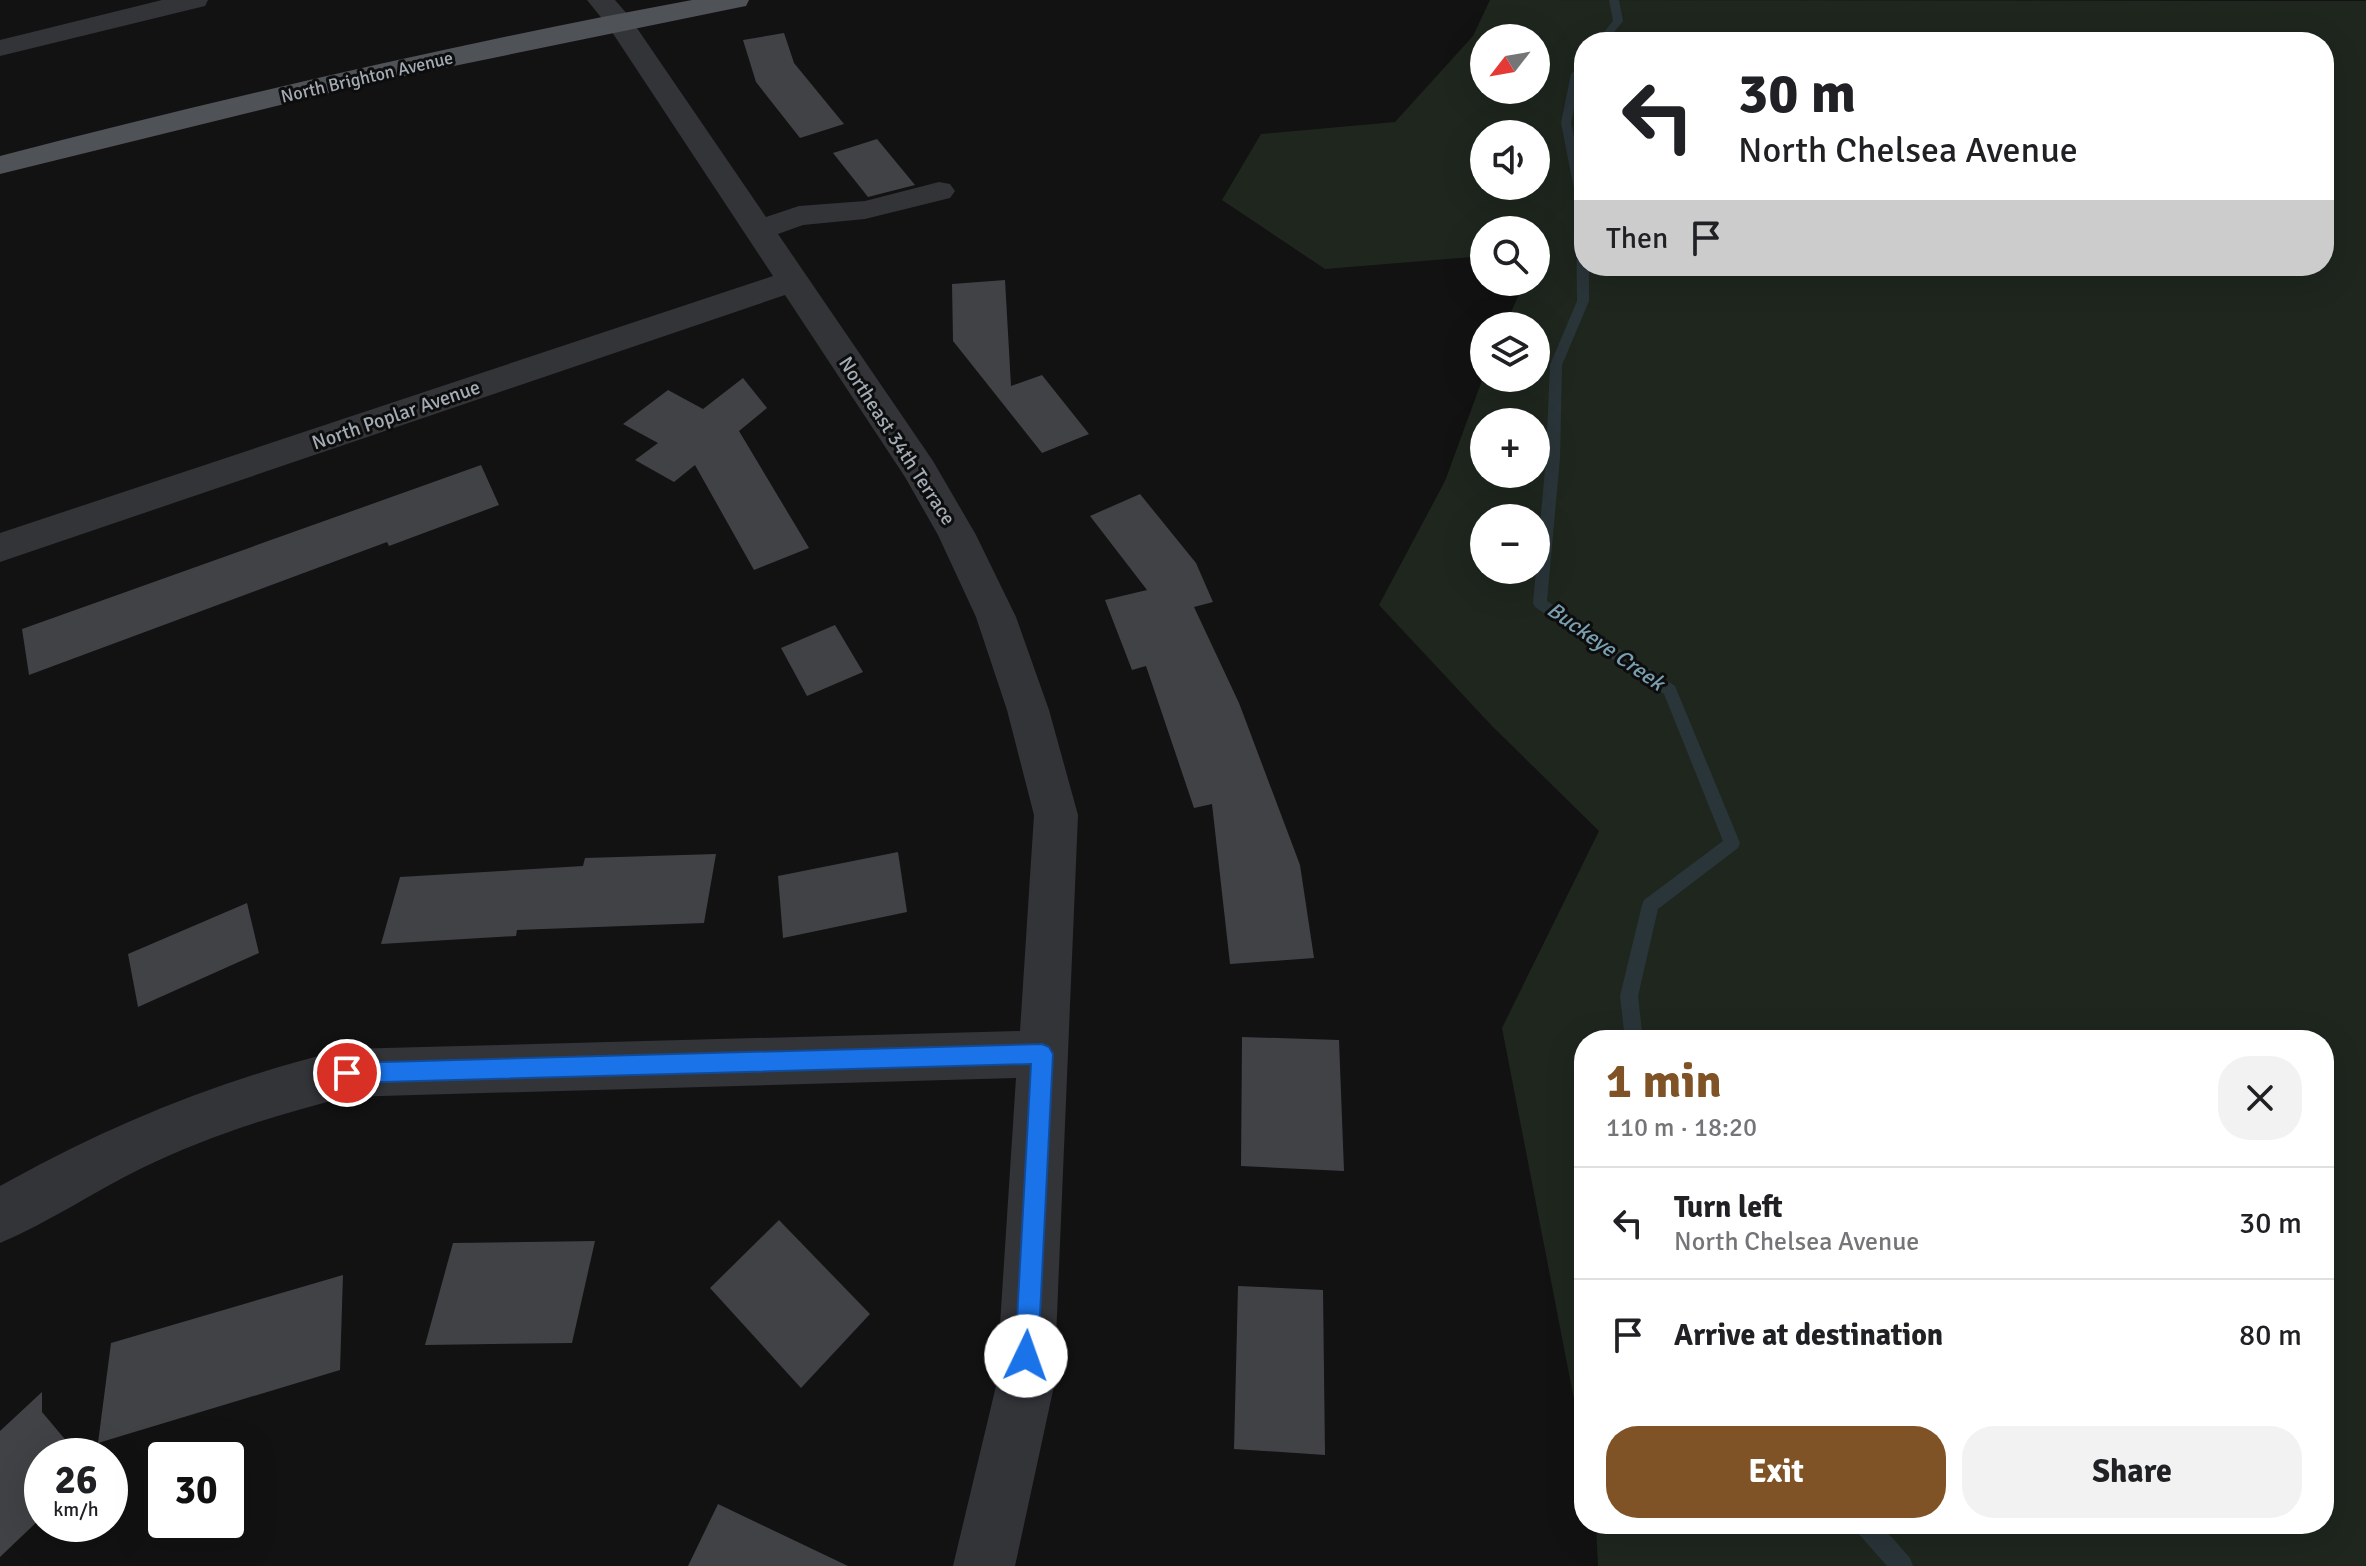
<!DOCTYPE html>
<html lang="en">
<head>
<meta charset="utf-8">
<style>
	:root { --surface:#fff; --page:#f2f2f2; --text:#202124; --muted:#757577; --line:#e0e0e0; --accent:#7f5326 }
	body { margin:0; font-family:Signika,sans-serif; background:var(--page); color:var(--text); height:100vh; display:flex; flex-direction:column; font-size:30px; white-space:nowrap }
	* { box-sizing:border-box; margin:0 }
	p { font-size:26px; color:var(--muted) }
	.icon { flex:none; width:44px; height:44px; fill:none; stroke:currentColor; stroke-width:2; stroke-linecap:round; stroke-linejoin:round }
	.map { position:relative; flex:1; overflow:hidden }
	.side { position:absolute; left:1574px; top:1030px; width:760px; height:504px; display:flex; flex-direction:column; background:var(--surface); border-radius:32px; box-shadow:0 8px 32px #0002 }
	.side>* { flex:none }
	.top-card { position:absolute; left:1574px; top:32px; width:760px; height:244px; border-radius:32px; box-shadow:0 8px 32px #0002; background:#fff; color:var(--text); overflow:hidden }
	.needle { width:52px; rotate:239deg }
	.tools { position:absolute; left:1470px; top:24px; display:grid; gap:16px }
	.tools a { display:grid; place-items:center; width:80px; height:80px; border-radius:50%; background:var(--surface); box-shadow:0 8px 32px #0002; font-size:40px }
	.speed { position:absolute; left:24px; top:1438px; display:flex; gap:16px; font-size:40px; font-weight:700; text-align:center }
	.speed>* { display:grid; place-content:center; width:104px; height:104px; border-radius:50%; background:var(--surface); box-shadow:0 8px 32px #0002; line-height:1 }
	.speed small { font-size:20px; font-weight:400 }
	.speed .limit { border:4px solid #111; border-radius:12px; background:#fff; color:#111 }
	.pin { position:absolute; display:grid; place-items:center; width:68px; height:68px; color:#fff; margin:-34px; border:4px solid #fff; border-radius:50%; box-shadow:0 2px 8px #0007 }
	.me { position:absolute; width:88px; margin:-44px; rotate:3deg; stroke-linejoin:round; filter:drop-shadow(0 0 6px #0008) }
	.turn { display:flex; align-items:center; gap:28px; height:168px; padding:0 32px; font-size:36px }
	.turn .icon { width:104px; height:104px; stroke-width:2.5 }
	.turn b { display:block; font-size:56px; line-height:68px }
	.then { display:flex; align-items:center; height:76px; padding:0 32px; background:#0003; gap:16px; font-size:30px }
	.round { display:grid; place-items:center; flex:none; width:84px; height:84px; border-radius:32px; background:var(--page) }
	.headline { display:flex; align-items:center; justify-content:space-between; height:136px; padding:0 32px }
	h1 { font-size:48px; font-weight:800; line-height:60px; color:var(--accent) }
	.primary-button { display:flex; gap:16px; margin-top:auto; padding:16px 32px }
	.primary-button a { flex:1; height:92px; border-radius:32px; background:var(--accent); color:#fff; font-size:32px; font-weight:800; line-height:92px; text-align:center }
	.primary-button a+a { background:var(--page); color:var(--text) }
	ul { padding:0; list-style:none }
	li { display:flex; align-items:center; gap:24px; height:112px; padding:0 32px; border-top:2px solid var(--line) }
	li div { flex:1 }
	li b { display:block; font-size:30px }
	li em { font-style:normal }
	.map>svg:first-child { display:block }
	.green { fill:#1e261e; fill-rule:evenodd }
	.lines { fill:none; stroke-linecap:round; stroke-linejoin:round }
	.stream { fill:#2a3539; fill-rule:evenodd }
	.building { fill:#414246 }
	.minor { fill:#333438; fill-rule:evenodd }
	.major { fill:#4f5257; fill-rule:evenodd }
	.route { fill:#1a73e8; stroke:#114b97; stroke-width:2 }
	.labels { text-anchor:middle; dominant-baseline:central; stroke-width:6; stroke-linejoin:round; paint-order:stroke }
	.far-street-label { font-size:18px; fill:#a3abb4; stroke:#0d0d0e }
	.street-label { font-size:20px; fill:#a3abb4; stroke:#0d0d0e }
	.water-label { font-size:22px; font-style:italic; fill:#799fb0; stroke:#0d0d0e }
</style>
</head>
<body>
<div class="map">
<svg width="2366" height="1566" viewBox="0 0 2366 1566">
	<rect width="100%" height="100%" fill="#121213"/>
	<path class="green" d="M1490,0L2366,1V1566H1598L1596,1524H2324V1040H1584V1451L1502,1028L1599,831L1492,726L1379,605L1445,481L1484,375V378H1536V326H1505L1523,285L1518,282H1536V230H1484V264L1472,257L1325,269L1222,200L1261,134L1395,122L1473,36ZM1484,38H1536V90H1484ZM2324,42V266H1584V42ZM1484,134H1536V186H1484ZM1484,422H1536V474H1484ZM1536,518V570H1484V518Z"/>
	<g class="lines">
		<g class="stream">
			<path d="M1609,0H1619L1623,21L1606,42H1596L1613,21Z"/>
			<path d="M1584,61L1571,123L1584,182V266H1589V301L1562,365L1560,458L1547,601L1675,686L1740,843L1738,848L1658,909L1638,996L1643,1040H1625L1620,996L1642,905L1644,900L1723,841L1664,694L1535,607L1533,603L1546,458L1550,365L1577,301L1576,199L1561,123L1571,74Z"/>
			<path d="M1854,1524H1880L1910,1558L1913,1566H1887L1857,1532Z"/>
		</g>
	</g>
	<g class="building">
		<path d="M784,33L794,63L844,124L800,138L756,82L743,40Z"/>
		<path d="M877,139L915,185L868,197L833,153Z"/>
		<path d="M1005,280L1011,386L1042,375L1089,434L1042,453L953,341L952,284Z"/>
		<path d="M743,378L767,408L739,431L809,548L754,570L695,465L674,482L635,460L658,443L623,424L668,390L703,409Z"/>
		<path d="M481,465L499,505L389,546L387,542L29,675L22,629Z"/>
		<path d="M1140,494L1196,563L1213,602L1194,607L1239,703L1300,865L1314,958L1230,964L1212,804L1194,808L1146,666L1132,670L1105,600L1147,590L1090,516Z"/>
		<path d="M835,625L863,672L807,696L781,648Z"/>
		<path d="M898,852L907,912L783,938L778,876Z"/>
		<path d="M716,854L704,923L517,930L516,936L381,944L400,877L583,866L585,858Z"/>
		<path d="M247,903L259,953L138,1007L128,954Z"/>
		<path d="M1242,1037L1339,1040L1344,1171L1241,1166Z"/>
		<path d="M779,1220L870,1314L801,1388L710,1288Z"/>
		<path d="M595,1241L572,1343L425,1345L453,1243Z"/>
		<path d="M343,1275L340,1370L98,1443L111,1343Z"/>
		<path d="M1238,1286L1323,1290L1325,1455L1234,1449Z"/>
		<path d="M42,1392V1412L79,1456H42V1517L0,1557V1431Z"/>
		<path d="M718,1504L848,1566H688Z"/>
	</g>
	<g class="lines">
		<g class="minor">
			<path d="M162,0H208L205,6L0,56V40Z"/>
			<path d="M587,0H615L628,15L766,217L799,206L865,201L939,182L950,184L955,191L950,198L865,219L803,225L778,234L933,461L976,535L1016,617L1049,710L1078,815L1054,1386L1015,1566H953L996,1386L1016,1078L347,1097C275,1115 207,1136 140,1169C93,1192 48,1223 0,1243V1186L11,1180C118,1121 228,1077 347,1049L1020,1031L1034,815L1007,710L976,617L938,535L905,477L785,295L0,562V533L773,276L608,26Z"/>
		</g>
		<path class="major" d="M692,0H749L746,6L736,8L366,84L0,174V156C229,97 459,43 692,0Z"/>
	</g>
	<path class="route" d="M1042,1044L1049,1047L1053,1054L1038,1356L1034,1364L1026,1368L1018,1364L1015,1356L1031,1064L347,1083L339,1080L336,1073L339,1066L347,1063Z"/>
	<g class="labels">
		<g class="far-street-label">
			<text transform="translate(367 77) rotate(-13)">North Brighton Avenue</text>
		</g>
		<g class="street-label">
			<text transform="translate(396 415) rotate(-19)">North Poplar Avenue</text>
			<text transform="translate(897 441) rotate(57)">Northeast 34th Terrace</text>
		</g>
		<g class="water-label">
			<text transform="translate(1606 646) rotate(35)">Buckeye Creek</text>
		</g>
	</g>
</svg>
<div class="tools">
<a><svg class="needle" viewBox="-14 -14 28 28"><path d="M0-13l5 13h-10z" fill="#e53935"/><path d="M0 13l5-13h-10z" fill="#757577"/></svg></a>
<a><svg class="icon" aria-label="sound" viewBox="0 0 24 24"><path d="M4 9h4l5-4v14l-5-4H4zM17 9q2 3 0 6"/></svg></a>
<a><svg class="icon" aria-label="search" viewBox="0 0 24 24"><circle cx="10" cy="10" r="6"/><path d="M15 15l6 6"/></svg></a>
<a><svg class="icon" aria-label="layers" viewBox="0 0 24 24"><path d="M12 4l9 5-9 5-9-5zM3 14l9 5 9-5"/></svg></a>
<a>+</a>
<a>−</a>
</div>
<div class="speed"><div>26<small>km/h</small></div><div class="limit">30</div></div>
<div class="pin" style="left:347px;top:1073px;background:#d93025"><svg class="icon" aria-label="arrive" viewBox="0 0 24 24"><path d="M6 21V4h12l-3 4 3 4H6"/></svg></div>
<svg class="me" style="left:1026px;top:1356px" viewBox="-20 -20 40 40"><circle r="19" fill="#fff"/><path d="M0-13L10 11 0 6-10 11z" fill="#1a73e8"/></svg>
<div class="top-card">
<div class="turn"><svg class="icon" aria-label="left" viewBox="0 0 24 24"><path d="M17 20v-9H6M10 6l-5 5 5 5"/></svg><div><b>30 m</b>North Chelsea Avenue</div></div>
<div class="then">Then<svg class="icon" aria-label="arrive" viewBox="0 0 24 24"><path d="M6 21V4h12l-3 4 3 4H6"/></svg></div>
</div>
<section class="side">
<div class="headline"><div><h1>1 min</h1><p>110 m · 18:20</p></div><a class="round"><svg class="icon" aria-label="close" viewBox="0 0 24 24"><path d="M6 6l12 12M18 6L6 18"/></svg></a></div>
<ul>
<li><svg class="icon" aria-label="left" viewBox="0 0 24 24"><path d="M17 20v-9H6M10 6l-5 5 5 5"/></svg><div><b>Turn left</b><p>North Chelsea Avenue</p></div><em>30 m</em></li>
<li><svg class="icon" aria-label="arrive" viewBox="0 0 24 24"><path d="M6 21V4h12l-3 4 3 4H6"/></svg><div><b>Arrive at destination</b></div><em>80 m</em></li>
</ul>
<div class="primary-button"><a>Exit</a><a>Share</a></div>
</section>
</div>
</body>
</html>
